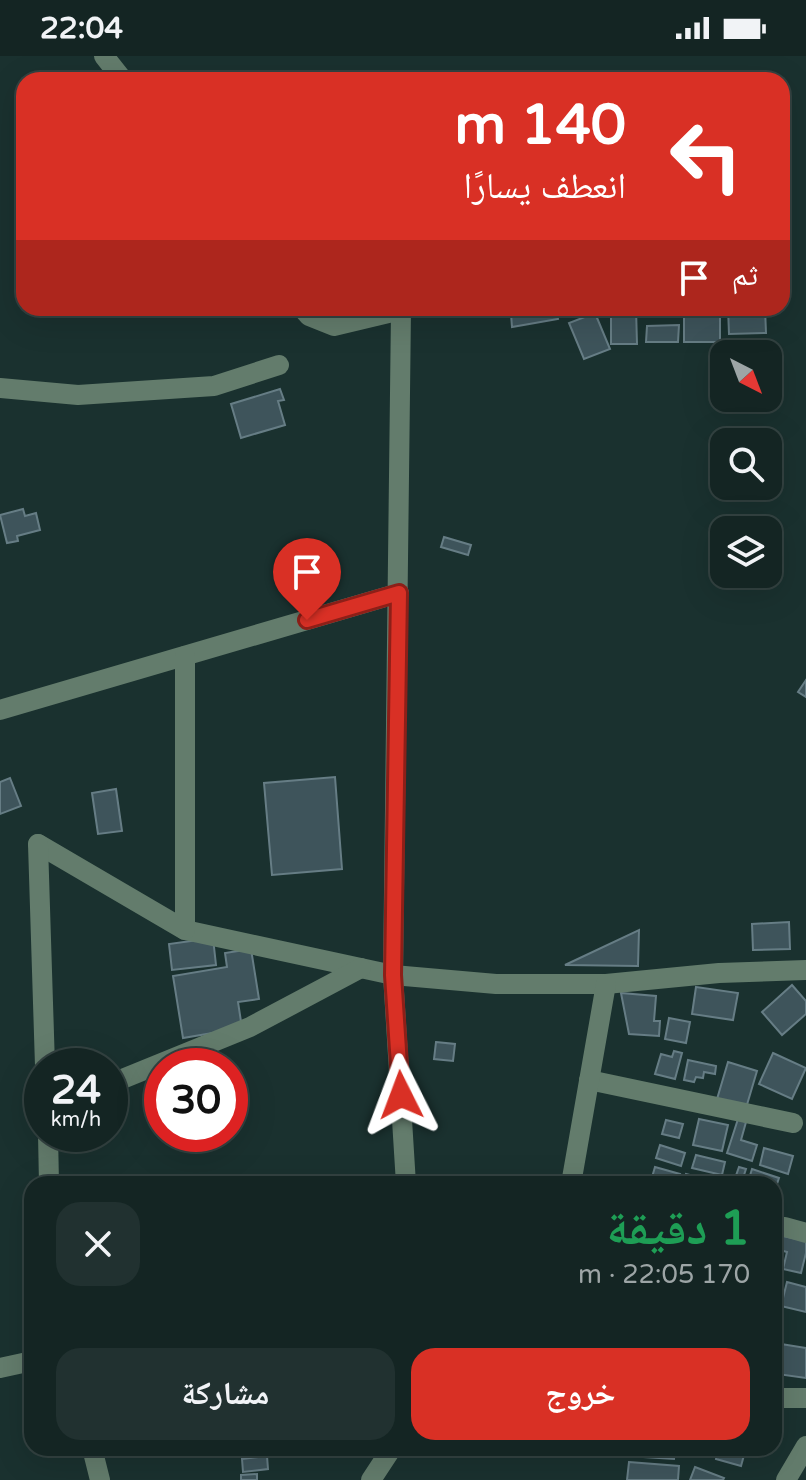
<!DOCTYPE html>
<html lang="ar">
<head>
<meta charset="utf-8">
<style>
	:root { --surface:#142523; --page:#213130; --text:#f1f3f6; --muted:#9da5a6; --line:#334241; --accent:#d93025 }
	body { margin:0; font-family:"Varela Round","Noto Naskh Arabic",sans-serif; background:var(--page); color:var(--text); direction:rtl; height:100vh; display:flex; flex-direction:column; font-size:30px; white-space:nowrap }
	* { box-sizing:border-box; margin:0 }
	p { font-size:26px; color:var(--muted) }
	.icon { flex:none; width:44px; height:44px; fill:none; stroke:currentColor; stroke-width:2; stroke-linecap:round; stroke-linejoin:round }
	.map { position:relative; flex:1; overflow:hidden; direction:ltr }
	.sheet { position:absolute; left:24px; top:1120px; width:758px; height:280px; display:flex; flex-direction:column; background:var(--surface); border-radius:24px; box-shadow:0 8px 32px #0002,0 0 0 2px var(--line); direction:rtl }
	.sheet>* { flex:none }
	.banner { position:absolute; left:16px; top:16px; width:774px; height:244px; border-radius:24px; box-shadow:0 8px 32px #0002,0 0 0 2px var(--line); direction:rtl; background:#d93025; color:#fff; overflow:hidden }
	.needle { width:52px; rotate:138deg }
	.tools { position:absolute; left:710px; top:284px; display:grid; gap:16px }
	.tools a { display:grid; place-items:center; width:72px; height:72px; border-radius:16px; background:var(--surface); box-shadow:0 8px 32px #0002,0 0 0 2px var(--line); font-size:40px }
	.speed { position:absolute; left:24px; top:992px; display:flex; gap:16px; font-size:40px; font-weight:700; text-align:center }
	.speed>* { display:grid; place-content:center; width:104px; height:104px; border-radius:50%; background:var(--surface); box-shadow:0 8px 32px #0002,0 0 0 2px var(--line); line-height:1 }
	.speed small { font-size:20px; font-weight:400 }
	.speed .limit { border:12px solid #d22; background:#fff; color:#111 }
	.pin { position:absolute; display:grid; place-items:center; width:68px; height:68px; color:#fff; margin:-82px -34px; border-radius:50% 50% 50% 0; rotate:-45deg; box-shadow:0 0 8px #0007 }
	.pin .icon { rotate:45deg }
	.me { position:absolute; width:88px; margin:-44px; rotate:357deg; stroke-linejoin:round; filter:drop-shadow(0 0 6px #0008) }
	.turn { display:flex; align-items:center; gap:28px; height:168px; padding:0 32px; font-size:36px }
	.turn .icon { width:104px; height:104px; stroke-width:2.5 }
	.turn b { display:block; font-size:56px; line-height:68px }
	.then { display:flex; align-items:center; height:76px; padding:0 32px; background:#0003; gap:16px; font-size:30px }
	.round { display:grid; place-items:center; flex:none; width:84px; height:84px; border-radius:24px; background:var(--page) }
	.headline { display:flex; align-items:center; justify-content:space-between; height:136px; padding:0 32px }
	h1 { font-size:48px; font-weight:800; line-height:60px; color:#1e9e55 }
	.button { display:flex; gap:16px; margin-top:auto; padding:16px 32px }
	.button a { flex:1; height:92px; border-radius:24px; background:var(--accent); color:#fff; font-size:32px; font-weight:800; line-height:92px; text-align:center }
	.button a+a { background:var(--page); color:var(--text) }
	.status { display:flex; justify-content:space-between; align-items:center; height:56px; padding:0 40px; background:var(--surface); direction:ltr }
	.status svg { height:22px; fill:currentColor }
	.map>svg:first-child { display:block }
	.building { fill:#3e545b; stroke:#667d85; stroke-width:2 }
	.lines { fill:none; stroke-linecap:round; stroke-linejoin:round }
	.minor { stroke:#637c6c; stroke-width:20 }
	.route-casing { stroke:#8d1f18; stroke-width:20 }
	.route { stroke:#d93025; stroke-width:14 }
</style>
</head>
<body>
<div class="status"><b>22:04</b><svg viewBox="0 0 49 12"><path d="M0 12V9h3v3zM5 12V6h3v6zM10 12V3h3v9zM15 12V0h3v12zM26 1h20v11H26zM47 4h2v5h-2z"/></svg></div>
<div class="map">
<svg width="806" height="1424" viewBox="0 0 806 1424">
	<rect width="100%" height="100%" fill="#1a312f"/>
	<g class="building">
		<path d="M494,252H556L558,263L512,271L511,258L504,259V253L494,254Z"/>
		<path d="M611,252H636L637,288H611Z"/>
		<rect x="684" y="252" width="36" height="34"/>
		<path d="M728,252H765L766,277L729,278Z"/>
		<path d="M595,257L610,293L584,303L569,267Z"/>
		<path d="M679,269L678,286H646L647,270Z"/>
		<path d="M280,333L284,344L278,345L285,369L241,382L231,348Z"/>
		<path d="M23,453L25,460L36,457L40,474L17,480L18,485L7,487L0,459Z"/>
		<path d="M444,481L471,489L468,499L441,491Z"/>
		<path d="M806,624V641L798,636Z"/>
		<path d="M335,721L342,813L272,819L264,727Z"/>
		<path d="M10,722L21,750L0,758V726Z"/>
		<path d="M116,733L122,775L98,778L92,737Z"/>
		<path d="M789,866L790,893L753,894L752,868Z"/>
		<path d="M639,874L638,910L565,909Z"/>
		<path d="M213,882L216,909L172,914L169,888Z"/>
		<path d="M251,893L259,943L238,946L242,972L183,982L173,920L227,911L225,897Z"/>
		<path d="M792,929L806,945V958L782,979L762,956Z"/>
		<path d="M696,931L738,937L733,964L692,958Z"/>
		<path d="M621,937L656,940L654,965H660L659,980L629,978Z"/>
		<path d="M669,962L690,966L686,987L665,983Z"/>
		<path d="M436,986L455,988L453,1005L434,1003Z"/>
		<path d="M674,995L682,997L675,1023L655,1018L661,998L672,1001Z"/>
		<path d="M773,997L806,1012L792,1043L759,1028Z"/>
		<path d="M688,1004L716,1010L715,1018L704,1016L703,1022L696,1021L694,1026L684,1024Z"/>
		<path d="M728,1006L757,1015L746,1052L717,1043Z"/>
		<path d="M699,1063L728,1069L722,1095L693,1089Z"/>
		<path d="M738,1063L746,1066L741,1084L757,1089L752,1105L727,1097Z"/>
		<path d="M666,1064L683,1068L679,1082L662,1078Z"/>
		<path d="M660,1089L685,1097L681,1110L656,1102Z"/>
		<path d="M764,1092L793,1100L788,1118L760,1109Z"/>
		<path d="M696,1099L725,1106L722,1119L692,1112Z"/>
		<path d="M655,1111L680,1118L677,1128H650Z"/>
		<path d="M739,1111L746,1113L741,1128H733Z"/>
		<path d="M752,1113L779,1122L775,1134L774,1128H756L748,1126Z"/>
		<path d="M686,1118L705,1123L704,1128H683Z"/>
		<path d="M783,1180L806,1185V1197L801,1217L783,1213L787,1196L780,1194Z"/>
		<path d="M787,1226L806,1231V1256L781,1250Z"/>
		<path d="M781,1288L806,1292V1322L777,1318Z"/>
		<path d="M628,1392L675,1394L674,1403L628,1400Z"/>
		<path d="M718,1392H746L741,1410L716,1403Z"/>
		<path d="M267,1400L268,1413L243,1416L242,1403Z"/>
		<path d="M629,1406L679,1410L678,1424H627Z"/>
		<path d="M695,1411L724,1422L723,1424H690Z"/>
		<path d="M257,1418V1424H241V1419Z"/>
	</g>
	<g class="lines">
		<g class="minor">
			<path d="M104,0L123,24"/>
			<path d="M302,252L309,260L334,270L401,254L393,919L406,1128"/>
			<path d="M0,332L78,339L214,330L279,309"/>
			<path d="M0,654L399,537"/>
			<path d="M38,788L185,874L393,919L496,928H606L719,917L806,914"/>
			<path d="M38,788L45,1010"/>
			<path d="M185,874V600"/>
			<path d="M589,1024L793,1067"/>
			<path d="M110,1028L250,971L361,912"/>
			<path d="M48,1078L49,1128"/>
			<path d="M571,1128L606,928"/>
			<path d="M774,1171H785L806,1177"/>
			<path d="M0,1312L32,1305"/>
			<path d="M774,1342H806"/>
			<path d="M92,1392L100,1424"/>
			<path d="M371,1424L392,1392"/>
			<path d="M786,1424L806,1390"/>
		</g>
	</g>
	<g class="lines">
		<g class="route-casing">
			<path id="route" d="M307,564L399,537L393,919L401,1039"/>
		</g>
		<use href="#route" class="route"/>
	</g>
</svg>
<div class="tools">
<a><svg class="needle" viewBox="-14 -14 28 28"><path d="M0-13l5 13h-10z" fill="#e53935"/><path d="M0 13l5-13h-10z" fill="#9da5a6"/></svg></a>
<a><svg class="icon" aria-label="search" viewBox="0 0 24 24"><circle cx="10" cy="10" r="6"/><path d="M15 15l6 6"/></svg></a>
<a><svg class="icon" aria-label="layers" viewBox="0 0 24 24"><path d="M12 4l9 5-9 5-9-5zM3 14l9 5 9-5"/></svg></a>
</div>
<div class="speed"><div>24<small>km/h</small></div><div class="limit">30</div></div>
<div class="pin" style="left:307px;top:564px;background:#d93025"><svg class="icon" aria-label="arrive" viewBox="0 0 24 24"><path d="M6 21V4h12l-3 4 3 4H6"/></svg></div>
<svg class="me" style="left:401px;top:1039px" viewBox="-20 -20 40 40"><path d="M0-17L14 15 0 8-14 15z" fill="#d93025" stroke="#fff" stroke-width="4"/></svg>
<div class="banner">
<div class="turn"><svg class="icon" aria-label="left" viewBox="0 0 24 24"><path d="M17 20v-9H6M10 6l-5 5 5 5"/></svg><div><b>140 m</b>انعطف يسارًا</div></div>
<div class="then">ثم<svg class="icon" aria-label="arrive" viewBox="0 0 24 24"><path d="M6 21V4h12l-3 4 3 4H6"/></svg></div>
</div>
<section class="sheet">
<div class="headline"><div><h1>1 دقيقة</h1><p>170 m · 22:05</p></div><a class="round"><svg class="icon" aria-label="close" viewBox="0 0 24 24"><path d="M6 6l12 12M18 6L6 18"/></svg></a></div>
<div class="button"><a>خروج</a><a>مشاركة</a></div>
</section>
</div>
</body>
</html>
